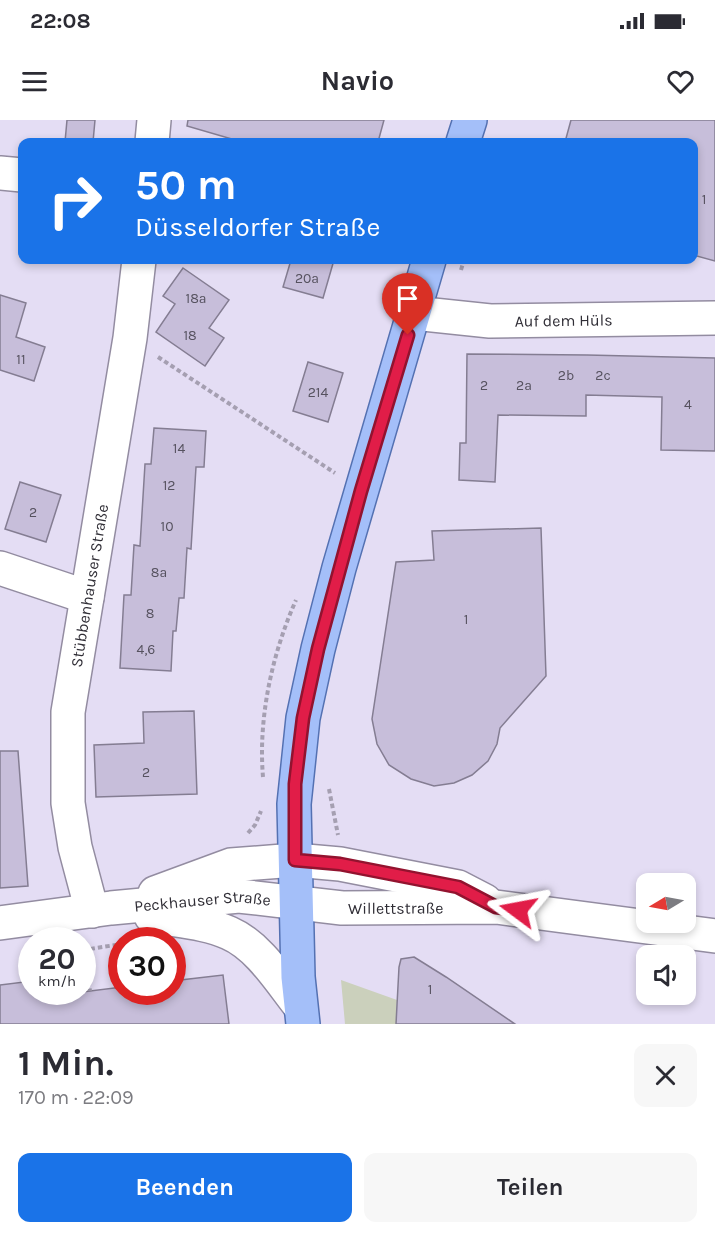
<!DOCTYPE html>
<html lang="de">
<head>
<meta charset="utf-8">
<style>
	:root { --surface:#fff; --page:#f7f7f7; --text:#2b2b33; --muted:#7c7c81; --accent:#1a73e8 }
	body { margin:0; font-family:Karla,sans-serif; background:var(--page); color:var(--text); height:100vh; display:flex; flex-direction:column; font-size:22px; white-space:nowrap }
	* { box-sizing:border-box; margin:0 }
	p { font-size:20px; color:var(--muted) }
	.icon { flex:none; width:33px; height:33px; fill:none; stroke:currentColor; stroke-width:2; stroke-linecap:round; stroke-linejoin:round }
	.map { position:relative; height:904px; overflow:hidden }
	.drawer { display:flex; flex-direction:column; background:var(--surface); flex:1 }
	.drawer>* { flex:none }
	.banner { position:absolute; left:18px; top:18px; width:680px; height:126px; border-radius:12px; box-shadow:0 3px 9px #0003; background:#1a73e8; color:#fff; overflow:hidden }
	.needle { width:39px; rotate:260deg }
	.buttons { position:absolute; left:636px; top:753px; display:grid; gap:12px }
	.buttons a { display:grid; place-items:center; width:60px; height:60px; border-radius:12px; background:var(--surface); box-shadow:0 3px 9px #0003; font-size:30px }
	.speed { position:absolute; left:18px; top:807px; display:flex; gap:12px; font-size:30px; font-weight:700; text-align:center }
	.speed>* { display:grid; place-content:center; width:78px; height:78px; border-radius:50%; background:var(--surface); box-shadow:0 3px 9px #0003; line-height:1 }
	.speed small { font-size:15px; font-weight:400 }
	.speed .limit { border:9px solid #d22; background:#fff; color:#111 }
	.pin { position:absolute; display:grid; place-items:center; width:51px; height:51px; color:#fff; margin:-62px -26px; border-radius:50% 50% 50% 0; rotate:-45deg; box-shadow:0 0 6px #0007 }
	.pin .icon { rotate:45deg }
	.me { position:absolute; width:66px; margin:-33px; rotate:283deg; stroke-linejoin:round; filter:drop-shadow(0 0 4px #0008) }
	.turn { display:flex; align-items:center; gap:21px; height:126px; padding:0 18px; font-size:27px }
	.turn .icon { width:78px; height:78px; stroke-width:2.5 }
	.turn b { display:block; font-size:42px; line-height:51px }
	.round { display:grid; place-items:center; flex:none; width:63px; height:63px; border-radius:12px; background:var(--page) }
	.summary { display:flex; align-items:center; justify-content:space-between; height:102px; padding:0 18px }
	h1 { font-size:36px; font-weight:700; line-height:45px }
	.action { display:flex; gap:12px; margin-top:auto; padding:12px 18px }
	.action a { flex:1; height:69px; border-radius:12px; background:var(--accent); color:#fff; font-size:24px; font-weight:700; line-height:69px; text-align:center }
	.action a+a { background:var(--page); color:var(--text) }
	.status { display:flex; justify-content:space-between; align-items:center; height:42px; padding:0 30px; background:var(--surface); direction:ltr }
	.status svg { height:16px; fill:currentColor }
	header { display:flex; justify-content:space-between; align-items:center; height:78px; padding:0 18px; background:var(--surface); font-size:27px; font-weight:700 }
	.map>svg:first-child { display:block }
	.green { fill:#cbd0bc }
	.building { fill:#c7beda; stroke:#847d92; stroke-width:1.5 }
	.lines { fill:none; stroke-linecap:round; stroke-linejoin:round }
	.minor-casing { stroke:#938ca1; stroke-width:36 }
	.major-casing { stroke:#5471b2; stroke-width:36 }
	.path { stroke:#a59fb1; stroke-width:4; stroke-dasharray:4.5 3; stroke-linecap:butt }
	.minor { stroke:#fff; stroke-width:33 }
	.major { stroke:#a4bff9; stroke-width:33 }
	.route-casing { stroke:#92132f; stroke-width:15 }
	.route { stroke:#e11d48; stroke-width:10 }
	.labels { text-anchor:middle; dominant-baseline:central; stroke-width:4.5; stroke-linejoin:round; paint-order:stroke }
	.number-label { font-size:14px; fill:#56525f }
	.street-label { font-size:16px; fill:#302e36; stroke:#e4ddf4 }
</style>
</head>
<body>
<div class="status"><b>22:08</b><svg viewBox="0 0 49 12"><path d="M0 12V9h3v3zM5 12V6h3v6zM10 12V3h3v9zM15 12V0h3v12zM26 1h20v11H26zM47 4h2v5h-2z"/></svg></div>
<header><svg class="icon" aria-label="menu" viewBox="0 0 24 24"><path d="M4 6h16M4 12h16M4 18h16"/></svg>Navio<svg class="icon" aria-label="heart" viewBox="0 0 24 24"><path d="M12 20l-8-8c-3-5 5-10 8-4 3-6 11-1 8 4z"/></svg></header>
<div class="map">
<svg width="715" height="904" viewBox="0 0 715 904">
	<rect width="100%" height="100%" fill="#e4ddf4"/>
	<path class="green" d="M341,860L397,880L396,904H345Z"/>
	<g class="building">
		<path d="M67,0H95L93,22H65Z"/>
		<path d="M188,0H384L378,22H242L187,6Z"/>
		<path d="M571,0H715V141L693,135V22H565Z"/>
		<path d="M291,140H334L323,178L283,167Z"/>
		<path d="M183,148L229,180L209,208L224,218L205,246L156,212L175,184L163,176Z"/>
		<path d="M0,175L26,183L16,217L45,227L34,261L0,250Z"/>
		<path d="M467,234L587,235L715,238V331L661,330L662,277L586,275V296L498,295L495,362L459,360L460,323H466Z"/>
		<path d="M308,242L343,253L328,302L293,291Z"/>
		<path d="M154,308L206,311L204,347H196L191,429L187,428L184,478H179L176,511H173L171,551L120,548L124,475H131L134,425L140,426L145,344H151Z"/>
		<path d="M20,362L61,375L46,422L5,409Z"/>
		<path d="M541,408L546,556L500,608L497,624L488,641L472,655L454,663L434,666L411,659L389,645L377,624L372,599L396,442L434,440L432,411Z"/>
		<path d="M194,591L197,674L96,677L94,625L144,623L143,592Z"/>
		<path d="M0,631H18L28,766L0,768Z"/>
		<path d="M414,837L446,857L515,904H396L399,847L401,839Z"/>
		<path d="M223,855L229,904H0V865L32,861V872H82L122,867V872H172V861Z"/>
	</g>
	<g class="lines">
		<g class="minor-casing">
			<g id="minor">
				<path d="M152,22L154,0"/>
				<path d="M0,53L22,55"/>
				<path id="s1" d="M414,193L490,201L715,198"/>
				<path d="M0,448L87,477"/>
				<path d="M155,773L231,745L295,740L340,744L458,767L485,781"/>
				<path id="s2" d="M92,791L75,727L68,683V592L130,218L139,140"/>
				<path d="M151,796C176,801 205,802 229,813C259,826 280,861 300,886"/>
				<path id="s3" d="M0,803L111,788L239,776L342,788L496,787L715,816"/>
			</g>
		</g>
		<g class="major-casing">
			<g id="major">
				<path d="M463,22L470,0"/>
				<path d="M303,904L298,857L294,684L303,598L318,529L339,448L429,140"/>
			</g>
		</g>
		<g class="path">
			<path d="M461,150L464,140"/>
			<path d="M158,237L335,353"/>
			<path d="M263,657C258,598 272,534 296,480"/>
			<path d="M329,669L338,715"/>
			<path d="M248,713L255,705L261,691"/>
			<path d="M83,824L90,871"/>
			<path d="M83,830L122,824"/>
		</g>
		<use href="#minor" class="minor"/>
		<use href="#major" class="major"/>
	</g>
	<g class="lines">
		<g class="route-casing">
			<path id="route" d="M408,215L361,371L318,529L303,598L295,664V740L340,744L458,767L496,787L518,790"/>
		</g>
		<use href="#route" class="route"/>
	</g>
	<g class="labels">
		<g class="number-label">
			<text x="704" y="79">1</text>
			<text x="307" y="158">20a</text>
			<text x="196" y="178">18a</text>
			<text x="190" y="215">18</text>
			<text x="21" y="239">11</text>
			<text x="566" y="255">2b</text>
			<text x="603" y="255">2c</text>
			<text x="484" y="265">2</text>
			<text x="524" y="265">2a</text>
			<text x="318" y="272">214</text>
			<text x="688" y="284">4</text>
			<text x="179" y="328">14</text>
			<text x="169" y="365">12</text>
			<text x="33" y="392">2</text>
			<text x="167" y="406">10</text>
			<text x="159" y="452">8a</text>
			<text x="150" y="493">8</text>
			<text x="466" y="499">1</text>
			<text x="146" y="529">4,6</text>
			<text x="146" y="652">2</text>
			<text x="430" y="869">1</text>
		</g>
		<g class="street-label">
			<text stroke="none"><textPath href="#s1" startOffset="150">Auf dem Hüls</textPath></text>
			<text stroke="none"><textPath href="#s2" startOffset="330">Stübbenhauser Straße</textPath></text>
			<text stroke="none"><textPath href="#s3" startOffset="204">Peckhauser Straße</textPath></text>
			<text stroke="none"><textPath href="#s3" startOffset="398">Willettstraße</textPath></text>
		</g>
	</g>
</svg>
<div class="buttons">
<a><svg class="needle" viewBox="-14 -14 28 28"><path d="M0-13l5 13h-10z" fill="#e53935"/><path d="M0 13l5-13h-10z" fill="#7c7c81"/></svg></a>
<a><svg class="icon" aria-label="sound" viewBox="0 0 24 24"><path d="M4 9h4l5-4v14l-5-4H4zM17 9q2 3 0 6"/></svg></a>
</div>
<div class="speed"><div>20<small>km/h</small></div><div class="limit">30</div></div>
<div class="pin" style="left:408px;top:215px;background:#d93025"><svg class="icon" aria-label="arrive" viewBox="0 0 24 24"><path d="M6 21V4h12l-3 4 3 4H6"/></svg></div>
<svg class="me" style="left:518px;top:790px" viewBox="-20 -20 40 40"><path d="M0-17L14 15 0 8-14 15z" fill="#e11d48" stroke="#fff" stroke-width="4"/></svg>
<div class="banner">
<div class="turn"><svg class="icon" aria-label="right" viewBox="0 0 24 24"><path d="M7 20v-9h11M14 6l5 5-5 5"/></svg><div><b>50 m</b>Düsseldorfer Straße</div></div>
</div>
</div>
<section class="drawer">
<div class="summary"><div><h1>1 Min.</h1><p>170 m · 22:09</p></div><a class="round"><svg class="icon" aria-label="close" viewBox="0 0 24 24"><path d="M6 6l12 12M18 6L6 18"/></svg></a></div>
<div class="action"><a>Beenden</a><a>Teilen</a></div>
</section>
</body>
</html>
